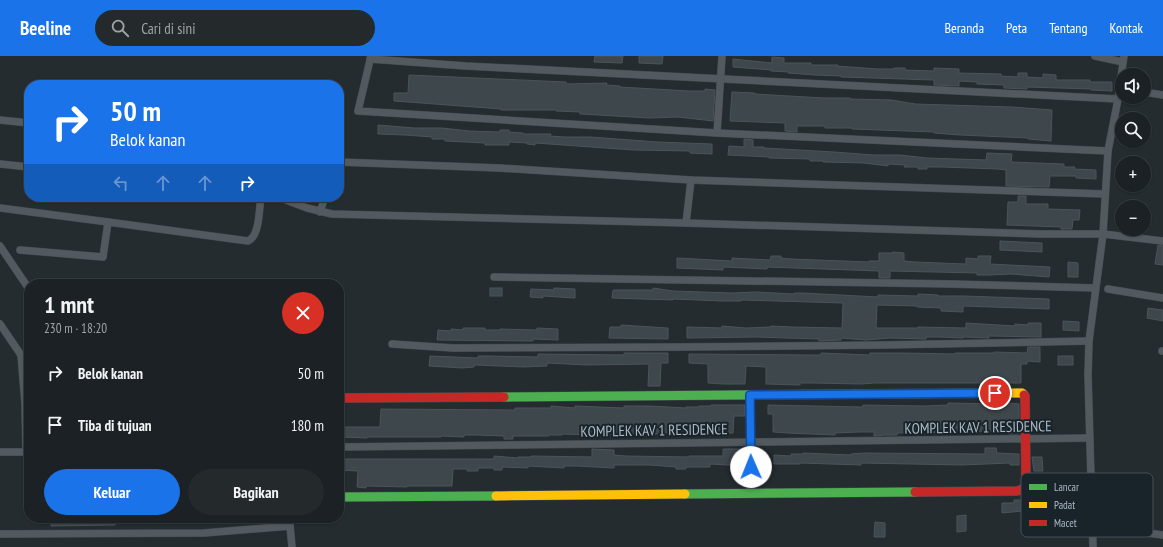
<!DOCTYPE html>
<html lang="id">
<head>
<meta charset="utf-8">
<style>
	:root { --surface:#1b2124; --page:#24292c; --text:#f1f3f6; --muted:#a0a3a6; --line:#393e41; --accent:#1a73e8 }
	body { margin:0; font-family:"PT Sans Narrow",sans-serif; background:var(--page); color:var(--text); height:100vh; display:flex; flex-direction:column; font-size:15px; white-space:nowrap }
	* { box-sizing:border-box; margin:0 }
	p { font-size:13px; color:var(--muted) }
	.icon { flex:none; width:22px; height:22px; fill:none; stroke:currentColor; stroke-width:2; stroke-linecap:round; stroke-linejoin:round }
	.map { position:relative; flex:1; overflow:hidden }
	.drawer { position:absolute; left:24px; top:223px; width:320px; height:244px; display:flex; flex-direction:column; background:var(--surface); border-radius:16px; box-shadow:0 1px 3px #0004,0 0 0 1px var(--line) }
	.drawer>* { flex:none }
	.top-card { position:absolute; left:24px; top:24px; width:320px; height:122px; border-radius:16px; box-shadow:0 1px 3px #0004,0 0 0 1px var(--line); background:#1a73e8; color:#fff; overflow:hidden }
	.tools { position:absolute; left:1115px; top:12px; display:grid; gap:8px }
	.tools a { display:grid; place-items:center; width:36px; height:36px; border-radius:50%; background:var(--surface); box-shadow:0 1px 3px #0004,0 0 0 1px var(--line); font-size:20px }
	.pin { position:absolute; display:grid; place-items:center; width:34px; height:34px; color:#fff; margin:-17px; border:2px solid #fff; border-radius:50%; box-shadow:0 1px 4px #0007 }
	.me { position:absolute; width:44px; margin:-22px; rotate:359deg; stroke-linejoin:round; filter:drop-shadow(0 0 3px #0008) }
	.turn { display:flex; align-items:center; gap:14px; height:84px; padding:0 20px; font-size:18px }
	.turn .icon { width:52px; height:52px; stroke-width:2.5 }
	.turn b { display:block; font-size:28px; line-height:34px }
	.lanes { display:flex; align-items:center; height:38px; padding:0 20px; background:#0003; justify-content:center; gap:20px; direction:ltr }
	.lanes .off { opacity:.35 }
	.round { display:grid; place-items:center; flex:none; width:42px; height:42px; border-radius:21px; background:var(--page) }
	.summary { display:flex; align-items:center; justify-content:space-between; height:68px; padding:0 20px }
	h1 { font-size:24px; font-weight:700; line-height:30px }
	.cta { display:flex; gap:8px; margin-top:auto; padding:8px 20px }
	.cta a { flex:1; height:46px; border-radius:24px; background:var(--accent); color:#fff; font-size:16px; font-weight:700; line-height:46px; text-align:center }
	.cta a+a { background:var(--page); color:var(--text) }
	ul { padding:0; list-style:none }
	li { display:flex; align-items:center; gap:12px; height:52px; padding:0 20px }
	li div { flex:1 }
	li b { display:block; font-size:15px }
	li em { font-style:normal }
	header { display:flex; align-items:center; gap:24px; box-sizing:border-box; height:56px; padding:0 20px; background:var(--accent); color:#fff }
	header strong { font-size:19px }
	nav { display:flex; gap:22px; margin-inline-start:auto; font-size:14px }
	.search { width:280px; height:36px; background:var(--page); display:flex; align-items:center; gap:10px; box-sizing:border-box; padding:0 14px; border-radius:22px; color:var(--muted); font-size:15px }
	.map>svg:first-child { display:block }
	.building { fill:#3e474c; stroke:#4b5459 }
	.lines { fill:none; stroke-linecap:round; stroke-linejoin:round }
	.street-casing { stroke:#41494d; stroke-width:8 }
	.fast-casing { stroke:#41494d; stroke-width:10 }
	.slow-casing { stroke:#41494d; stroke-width:10 }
	.jam-casing { stroke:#41494d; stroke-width:10 }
	.street { stroke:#525a60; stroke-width:7 }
	.fast { stroke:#4caf50; stroke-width:9 }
	.slow { stroke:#ffc107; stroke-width:9 }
	.jam { stroke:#c62828; stroke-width:9 }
	.route-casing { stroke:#114b97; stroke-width:10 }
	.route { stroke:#1a73e8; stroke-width:7 }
	.labels { text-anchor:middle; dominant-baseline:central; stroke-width:4; stroke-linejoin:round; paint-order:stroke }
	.street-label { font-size:15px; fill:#abb9c4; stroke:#18232a }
	.key { fill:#18232a; stroke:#445058; stroke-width:1 }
	.key-label { font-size:11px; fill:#abb9c4 }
</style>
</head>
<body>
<header>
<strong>Beeline</strong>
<div class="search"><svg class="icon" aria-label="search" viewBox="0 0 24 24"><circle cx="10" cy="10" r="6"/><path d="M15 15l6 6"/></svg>Cari di sini</div>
<nav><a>Beranda</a><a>Peta</a><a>Tentang</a><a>Kontak</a></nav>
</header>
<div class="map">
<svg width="1163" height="491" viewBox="0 0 1163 491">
	<rect width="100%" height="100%" fill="#242c30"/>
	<g class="building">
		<path d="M595,0H623L622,7L594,6Z"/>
		<path d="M639,0H663L662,8L639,7Z"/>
		<path d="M772,1L784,2V7H811V9H838L837,10L878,13H894V12H905V14L934,15V12L959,13V17L1001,18V20L1018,21V17H1027V21L1043,22V18L1056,19V24H1090V26H1112V35L1091,34V33L1027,31V33L1004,32V29L977,28V26L959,25V30L934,29V24L841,21V20L815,19L788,17L789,16L771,15V14L733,11V3L772,7Z"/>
		<path d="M409,19L566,26V28L607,27L606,29L620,30V31L689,35H705V33L715,34L713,65L678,61L650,62L580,58V56L556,55V54H501V53L488,52L394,45V37H408Z"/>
		<path d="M732,36L755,37V38L824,42H850V43L892,44L915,48L1012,51L1052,54L1051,85L1028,83V82L960,79L934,77V76L852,73V72H825V70H797V76L785,75V67L730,65Z"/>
		<path d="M378,69L414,72H442L469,75L500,76V74H509V76L523,77V78H551L550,80L564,81H591L657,86L712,88V98L690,97V95L634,94L535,87V89L527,88V87L509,86V89H485V87L445,85V83H432V81L405,79L378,78Z"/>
		<path d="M744,83L753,84V91H764V92L834,96L874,99H900L927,102L986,104L987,97L1012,98L1011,106L1064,108V111H1075L1074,113L1096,114V123L1076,122V120H1050L1049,131L1006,130V114L998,113L941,111H927V113H918V111H904L905,109L888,108V110L864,107L823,106V105H810V103L769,102V101L728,99L729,90L744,91Z"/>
		<path d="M1018,140H1026V148H1048V153L1080,154L1079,164H1073L1072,173H1061V171L1007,169L1008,146H1018Z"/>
		<path d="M1000,185L1042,187V196L1000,194Z"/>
		<path d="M1158,189L1163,190V209L1155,208Z"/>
		<path d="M893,196L904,197V205L915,206L966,208V202L978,203V200H991L990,208L1050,211L1049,221L1011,218L990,219H977V217L890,215V222H879V215L767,211V213L723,211V214L677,212V202L732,205V202L770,204L771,200H781V202L791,203L869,206V205H879V197H893Z"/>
		<path d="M1068,206L1078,207V221H1068Z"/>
		<rect x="490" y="232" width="12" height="8"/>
		<path d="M554,232L575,233V242L543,240V242L530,241L531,233L554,234Z"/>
		<path d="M653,232L673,235L732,237L756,236L794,238V237H803L878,241V239L918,240V238L938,239V240H965L1049,243V253L963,250V256L941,255V252L917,251V250L877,249L876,272H918V271L966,272V267L1015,270V268L1028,269V267H1041V281L989,280V282L963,281V282L939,281H926V283L890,282L866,284L841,282V284L819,285V283L755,281L687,282V271L722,272V270L746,272L770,271L771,270L792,271L842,272L843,247L742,244L741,245H723L673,243V244L612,242L613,234H653Z"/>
		<path d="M1148,252L1163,254V265L1147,262Z"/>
		<path d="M1063,265L1079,266V275L1063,274Z"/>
		<path d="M621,269L668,272V283L609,282L610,271H621Z"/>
		<path d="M463,272H485V274H500V273L537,274V272L558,273V284L533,283V285L437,284L438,274L451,275V273L463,274Z"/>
		<path d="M1028,291H1040V306L1027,305V308H1021V327H874L861,328L812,327H800V329L766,328V311L746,310L745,328H723L708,327V308L689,307V298L809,299H821V297L870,299V297H905L955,298V297H994V296L1027,297Z"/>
		<path d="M624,297H668V307H661L660,330H648L649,308L586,309L547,307V310L524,311L474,309V311L462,312L429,310L430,300L478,302V300H490L538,301V298L624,299Z"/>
		<rect x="1058" y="300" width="15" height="9"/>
		<path d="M997,346L1019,348V378H1008V376L970,375V376L897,377V379H884L874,380V376H859L835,377V379L788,377L773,376V358H768V349L863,351V349L924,350L948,349V347L997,348Z"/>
		<path d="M711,349H745V360H734L733,377H660V378H588V379L562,378V379H549V380H513V383H504V380L476,379H464V381L441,380V381H367V382L339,381V371H380L381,353L515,354V352H551V350L575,352V350L624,352V350H649L686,352V351H699V350H711Z"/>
		<path d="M985,392H996L997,397L1019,398V409H1010V407L962,409L861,407V409L800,407V408H774V399L791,400V398H803V397L851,399V398L864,397L985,398Z"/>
		<path d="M592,393L614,394V399L626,400L689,401V400H723V393H746V410L710,408V411H686V413H676V411L650,409H614V412L577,410H564V412L528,410V412L502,411V414H494V412H478V415H467V413H453L452,430H407V431L366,430V432L357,431L358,415L339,414V403H494V400L518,402V401H530L531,400L592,401Z"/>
		<path d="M1032,401H1042L1043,415H1034Z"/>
		<path d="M1014,444H1023V455L1002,457V447H1014Z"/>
		<path d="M966,459V475L957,476V460Z"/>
		<path d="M51,462H115V469L51,470Z"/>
		<path d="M875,466L885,467V481H874Z"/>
	</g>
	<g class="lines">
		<g class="street-casing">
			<g id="street">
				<path d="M371,0L358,55L717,77L1108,95"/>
				<path d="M1095,0L1123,6"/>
				<path d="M370,3L466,10L1118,43"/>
				<path d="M1144,36L1163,39"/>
				<path d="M0,64L29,67"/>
				<path d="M717,77L722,0"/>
				<path d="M339,106L499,112L691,124L1105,138"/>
				<path d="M0,108L29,111"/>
				<path d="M278,141L307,152L332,158L686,167L1041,178H1103L1163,185"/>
				<path d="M0,152L108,166"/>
				<path d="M320,156L325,141"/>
				<path d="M686,167L691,124"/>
				<path d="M0,190L29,233"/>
				<path d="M20,194L103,201L108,166L248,185C260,180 259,152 261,141"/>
				<path d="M494,221L952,228L1095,232"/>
				<path d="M1108,233L1163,242"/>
				<path d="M0,268L21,299L29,300"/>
				<path d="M392,288L453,292L682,291L883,289L1089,285"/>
				<path d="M1162,295H1163"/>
				<path d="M21,299L25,347L26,396"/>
				<path d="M750,339L751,437"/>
				<path d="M339,391L1089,382"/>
				<path d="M0,396H29"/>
				<path d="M288,462L290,470"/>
				<path d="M1093,470L1163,479"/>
				<path d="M0,478L204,477L290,470L292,491"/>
				<path d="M1093,491L1088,319L1089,285L1103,178L1108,95L1118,43L1124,0"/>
			</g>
		</g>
		<g class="fast-casing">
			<g id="fast">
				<path d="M504,341L854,338"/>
				<path d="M685,438L915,436"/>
				<path d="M339,441L496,440"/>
			</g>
		</g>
		<g class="slow-casing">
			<g id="slow">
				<path d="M854,338L1022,337L1024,339"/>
				<path d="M496,440L685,438"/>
			</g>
		</g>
		<g class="jam-casing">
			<g id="jam">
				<path d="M339,342L504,341"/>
				<path d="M915,436L1017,435L1021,434L1026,430L1025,340L1024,339"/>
			</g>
		</g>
		<use href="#street" class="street"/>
		<use href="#fast" class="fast"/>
		<use href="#slow" class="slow"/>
		<use href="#jam" class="jam"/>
	</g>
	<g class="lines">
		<g class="route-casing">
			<path id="route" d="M751,411L750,339L995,337"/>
		</g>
		<use href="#route" class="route"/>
	</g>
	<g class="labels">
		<g class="street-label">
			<text transform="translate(978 371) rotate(-1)">KOMPLEK KAV 1 RESIDENCE</text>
			<text transform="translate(654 374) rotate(-1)">KOMPLEK KAV 1 RESIDENCE</text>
		</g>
	</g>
	<rect x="1021" y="417" width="132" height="64" rx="6" class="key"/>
	<rect x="1029" y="428" width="18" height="6" fill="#4caf50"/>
	<rect x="1029" y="446" width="18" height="6" fill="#ffc107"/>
	<rect x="1029" y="464" width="18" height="6" fill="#c62828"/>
	<g class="key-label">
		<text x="1054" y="435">Lancar</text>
		<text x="1054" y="453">Padat</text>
		<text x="1054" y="471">Macet</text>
	</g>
</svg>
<div class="tools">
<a><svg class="icon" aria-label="sound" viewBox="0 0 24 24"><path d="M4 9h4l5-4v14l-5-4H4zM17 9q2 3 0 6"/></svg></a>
<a><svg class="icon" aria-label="search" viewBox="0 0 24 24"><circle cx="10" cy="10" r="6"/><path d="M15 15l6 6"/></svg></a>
<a>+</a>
<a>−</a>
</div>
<div class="pin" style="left:995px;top:337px;background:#d93025"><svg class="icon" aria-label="arrive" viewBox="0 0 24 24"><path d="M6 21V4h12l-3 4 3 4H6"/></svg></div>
<svg class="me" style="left:751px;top:411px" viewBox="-20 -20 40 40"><circle r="19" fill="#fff"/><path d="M0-13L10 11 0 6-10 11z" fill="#1a73e8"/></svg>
<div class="top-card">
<div class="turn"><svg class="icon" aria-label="right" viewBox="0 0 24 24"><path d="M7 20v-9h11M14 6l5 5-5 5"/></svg><div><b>50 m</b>Belok kanan</div></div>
<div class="lanes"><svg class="icon off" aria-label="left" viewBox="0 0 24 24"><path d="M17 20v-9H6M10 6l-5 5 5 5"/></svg><svg class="icon off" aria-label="ahead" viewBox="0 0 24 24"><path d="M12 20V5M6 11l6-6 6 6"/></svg><svg class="icon off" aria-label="ahead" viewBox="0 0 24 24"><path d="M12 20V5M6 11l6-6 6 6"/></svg><svg class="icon" aria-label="right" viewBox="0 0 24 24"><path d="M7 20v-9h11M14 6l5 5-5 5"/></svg></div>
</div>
<section class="drawer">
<div class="summary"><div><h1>1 mnt</h1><p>230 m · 18:20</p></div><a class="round" style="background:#d93025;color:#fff"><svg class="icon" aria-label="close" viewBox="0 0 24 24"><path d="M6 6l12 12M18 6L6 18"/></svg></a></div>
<ul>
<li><svg class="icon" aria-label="right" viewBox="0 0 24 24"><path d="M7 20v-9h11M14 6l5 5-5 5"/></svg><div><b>Belok kanan</b></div><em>50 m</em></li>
<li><svg class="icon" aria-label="arrive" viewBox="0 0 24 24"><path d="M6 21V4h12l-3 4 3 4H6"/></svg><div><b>Tiba di tujuan</b></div><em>180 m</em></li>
</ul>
<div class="cta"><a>Keluar</a><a>Bagikan</a></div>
</section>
</div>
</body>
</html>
